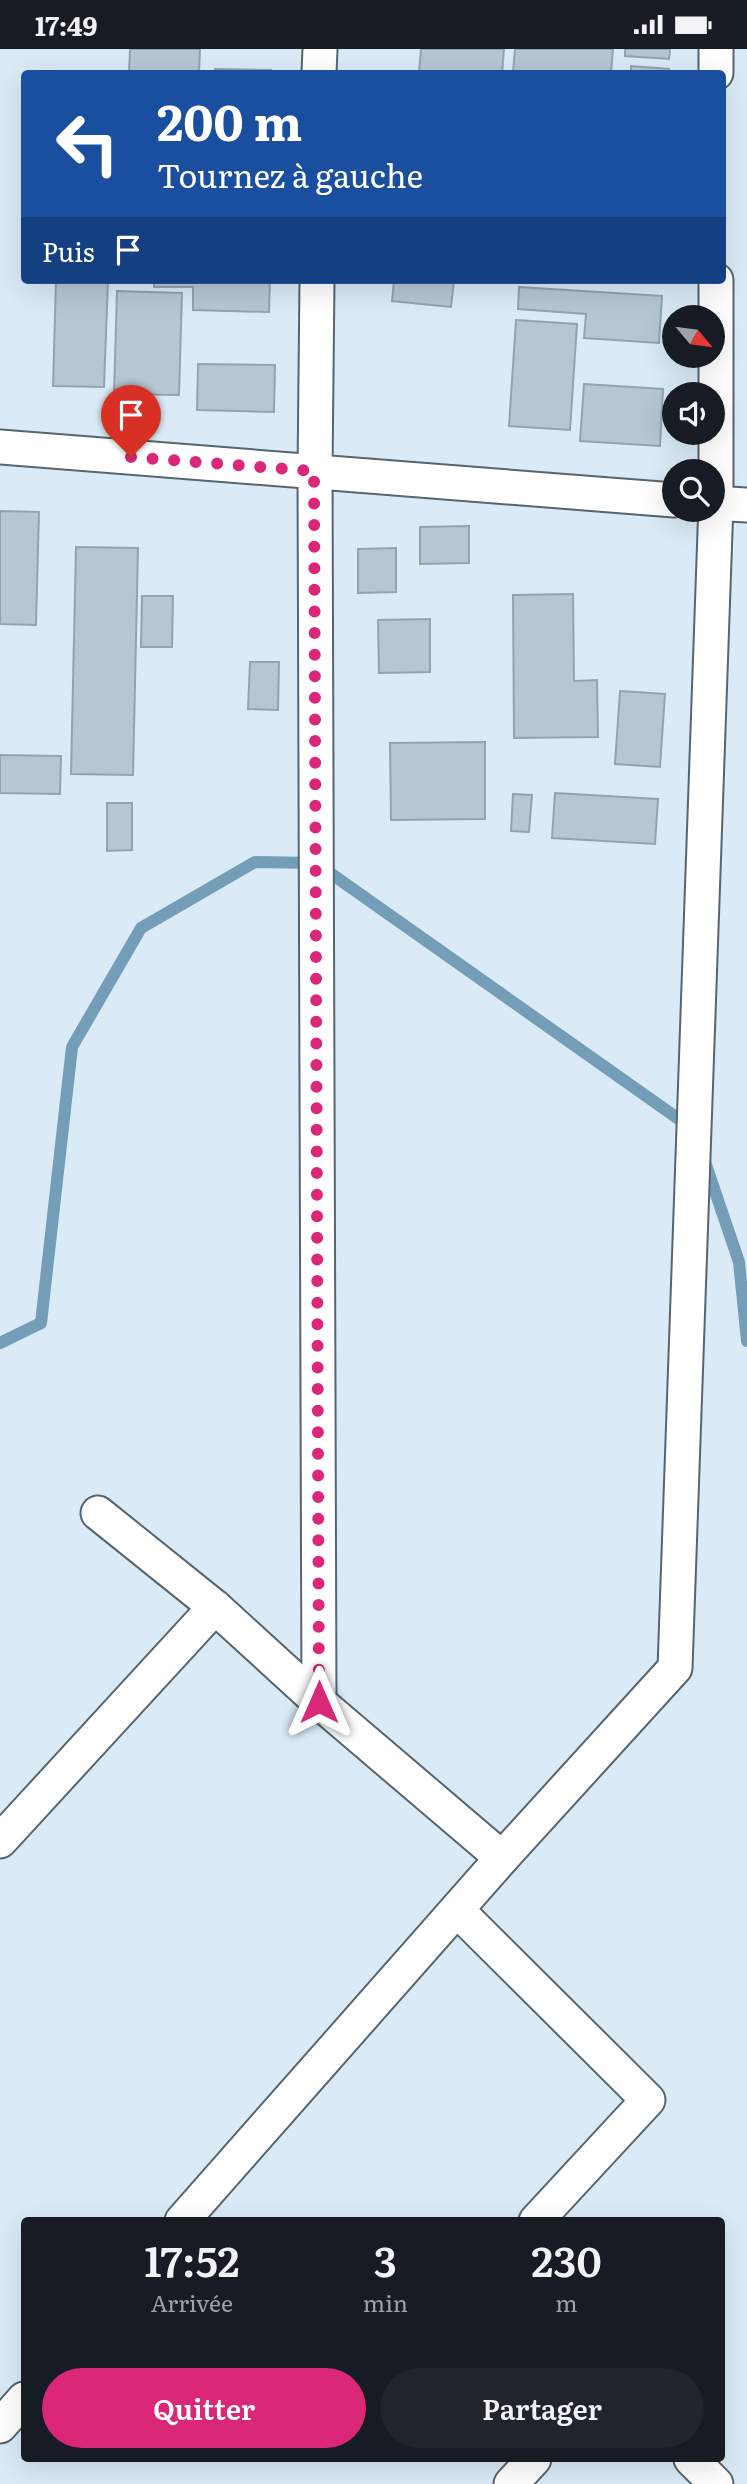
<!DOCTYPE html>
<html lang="fr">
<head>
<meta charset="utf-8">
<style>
	:root { --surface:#171b24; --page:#20242c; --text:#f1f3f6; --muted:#9ea1a6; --accent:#db2777 }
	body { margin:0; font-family:Literata,serif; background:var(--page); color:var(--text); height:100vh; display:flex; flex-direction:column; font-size:26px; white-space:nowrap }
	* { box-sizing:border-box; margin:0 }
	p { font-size:23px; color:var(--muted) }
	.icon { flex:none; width:38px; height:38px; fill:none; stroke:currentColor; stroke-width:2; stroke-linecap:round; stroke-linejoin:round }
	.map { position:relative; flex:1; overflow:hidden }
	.side { position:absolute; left:21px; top:2168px; width:704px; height:245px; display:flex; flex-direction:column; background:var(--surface); border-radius:7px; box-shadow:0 7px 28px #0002 }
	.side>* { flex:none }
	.top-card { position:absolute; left:21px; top:21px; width:705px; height:214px; border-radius:7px; box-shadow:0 7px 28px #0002; background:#1a4fa0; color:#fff; overflow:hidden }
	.needle { width:46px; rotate:119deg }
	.fabs { position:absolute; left:662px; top:256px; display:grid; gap:14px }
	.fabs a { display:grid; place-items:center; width:63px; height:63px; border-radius:50%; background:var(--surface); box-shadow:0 7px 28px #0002; font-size:35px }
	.pin { position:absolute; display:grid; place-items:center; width:60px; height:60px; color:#fff; margin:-72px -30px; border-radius:50% 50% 50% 0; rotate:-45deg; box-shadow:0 0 7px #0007 }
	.pin .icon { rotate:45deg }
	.me { position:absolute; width:77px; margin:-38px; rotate:0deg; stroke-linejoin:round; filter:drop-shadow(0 0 5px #0008) }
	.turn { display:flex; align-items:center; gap:24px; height:147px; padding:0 21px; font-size:32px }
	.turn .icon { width:91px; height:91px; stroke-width:2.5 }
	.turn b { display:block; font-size:49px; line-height:60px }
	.then { display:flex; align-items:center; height:66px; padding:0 21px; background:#0003; gap:14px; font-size:26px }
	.eta { display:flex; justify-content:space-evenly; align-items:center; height:119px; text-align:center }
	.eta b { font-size:42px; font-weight:600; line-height:49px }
	.action { display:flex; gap:14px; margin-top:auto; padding:14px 21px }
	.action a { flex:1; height:80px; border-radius:42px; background:var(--accent); color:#fff; font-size:28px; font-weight:600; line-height:80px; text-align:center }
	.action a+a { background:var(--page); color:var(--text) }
	.status { display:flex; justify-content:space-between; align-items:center; height:49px; padding:0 35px; background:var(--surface); direction:ltr }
	.status svg { height:19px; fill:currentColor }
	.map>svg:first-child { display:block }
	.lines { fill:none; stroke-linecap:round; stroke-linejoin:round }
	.stream { stroke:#749eb8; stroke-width:12 }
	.building { fill:#b5c7d2; stroke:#93a4af; stroke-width:2 }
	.minor-casing { stroke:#56656f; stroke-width:37 }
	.minor { stroke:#fff; stroke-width:33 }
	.route { stroke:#db2777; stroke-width:12; stroke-dasharray:0 21.6 }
</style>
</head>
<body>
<div class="status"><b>17:49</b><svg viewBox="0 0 49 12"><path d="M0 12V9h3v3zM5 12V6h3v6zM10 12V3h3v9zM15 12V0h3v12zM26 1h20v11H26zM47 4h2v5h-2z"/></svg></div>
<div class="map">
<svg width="747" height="2435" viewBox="0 0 747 2435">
	<rect width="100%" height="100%" fill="#daebf7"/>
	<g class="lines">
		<g class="stream">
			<path d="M704,1110L739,1213L747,1292"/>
			<path d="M0,1294L41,1274L72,998L141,879L255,813L316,814L690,1078"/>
		</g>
	</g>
	<g class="building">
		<path d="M130,0H200L199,24H129Z"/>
		<path d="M421,0H504L502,24H419Z"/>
		<path d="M515,0H613L611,24H513Z"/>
		<path d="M625,0H670L669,10L625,7Z"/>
		<path d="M631,17L669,20L668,24H631Z"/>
		<path d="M215,20L271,21V24H215Z"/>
		<path d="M56,231H108L104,338L53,337Z"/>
		<path d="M154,231H270L269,263L193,261V238H154Z"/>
		<path d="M394,231H454L451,258L392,252Z"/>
		<path d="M519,238L662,247L659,294L584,289L586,265L518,260Z"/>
		<path d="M117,242L182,244L179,346L114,345Z"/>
		<path d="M516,271L577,275L570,381L509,377Z"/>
		<path d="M198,315L275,316L274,363L197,361Z"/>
		<path d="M584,335L663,340L660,397L580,392Z"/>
		<path d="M0,462L39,463L36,576L0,575Z"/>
		<path d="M469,477V514L420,515V478Z"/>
		<path d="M76,498L138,499L133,726L71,725Z"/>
		<path d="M396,499V543L358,544V500Z"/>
		<path d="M573,545L574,632L597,631L598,688L514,689L513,546Z"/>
		<path d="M142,547H173L172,598H141Z"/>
		<path d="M430,570V623L379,624L378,571Z"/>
		<path d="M250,613H279L278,661L248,660Z"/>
		<path d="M620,642L665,645L660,718L615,715Z"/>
		<path d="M485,693V770L391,771L390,694Z"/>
		<path d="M0,706L61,707L60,745L0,744Z"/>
		<path d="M555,744L658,750L655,795L552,789Z"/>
		<path d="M513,745L532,746L529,783L511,782Z"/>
		<path d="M107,754H132V801L107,802Z"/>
	</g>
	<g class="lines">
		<g class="minor-casing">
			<g id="minor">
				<path d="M319,24L320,0"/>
				<path d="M716,24V0"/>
				<path d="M317,231L315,422L319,1653"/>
				<path d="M0,398L674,451"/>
				<path d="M712,454L747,456"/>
				<path d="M98,1464L215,1558L319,1653L502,1809"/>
				<path d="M0,1792L215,1558"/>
				<path d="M457,1861L648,2051L536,2172"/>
				<path d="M182,2172L502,1809L675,1619L716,454V231"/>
				<path d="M0,2377L24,2350"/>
				<path d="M691,2410L716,2435"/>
				<path d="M511,2435L534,2410"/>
			</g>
		</g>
		<use href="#minor" class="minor"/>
	</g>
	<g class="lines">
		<path class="route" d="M131,408L314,422L319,1653"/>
	</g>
</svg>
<div class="fabs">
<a><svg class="needle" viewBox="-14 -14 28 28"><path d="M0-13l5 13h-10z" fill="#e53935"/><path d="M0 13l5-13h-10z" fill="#9ea1a6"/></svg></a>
<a><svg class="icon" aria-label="sound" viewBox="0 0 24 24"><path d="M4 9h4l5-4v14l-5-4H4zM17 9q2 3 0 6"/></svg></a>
<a><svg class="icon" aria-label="search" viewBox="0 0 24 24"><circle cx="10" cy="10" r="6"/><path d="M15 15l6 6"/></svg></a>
</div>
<div class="pin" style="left:131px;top:408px;background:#d93025"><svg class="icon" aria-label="arrive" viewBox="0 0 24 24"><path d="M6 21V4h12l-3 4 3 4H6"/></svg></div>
<svg class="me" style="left:319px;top:1653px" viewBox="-20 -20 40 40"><path d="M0-17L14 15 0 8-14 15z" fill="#db2777" stroke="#fff" stroke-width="4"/></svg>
<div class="top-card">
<div class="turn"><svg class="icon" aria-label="left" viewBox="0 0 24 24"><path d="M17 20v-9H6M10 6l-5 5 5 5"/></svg><div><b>200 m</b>Tournez à gauche</div></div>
<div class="then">Puis<svg class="icon" aria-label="arrive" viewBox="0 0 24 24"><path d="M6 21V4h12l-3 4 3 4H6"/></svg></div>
</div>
<section class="side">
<div class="eta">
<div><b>17:52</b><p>Arrivée</p></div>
<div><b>3</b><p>min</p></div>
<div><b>230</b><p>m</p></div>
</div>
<div class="action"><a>Quitter</a><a>Partager</a></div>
</section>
</div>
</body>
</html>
